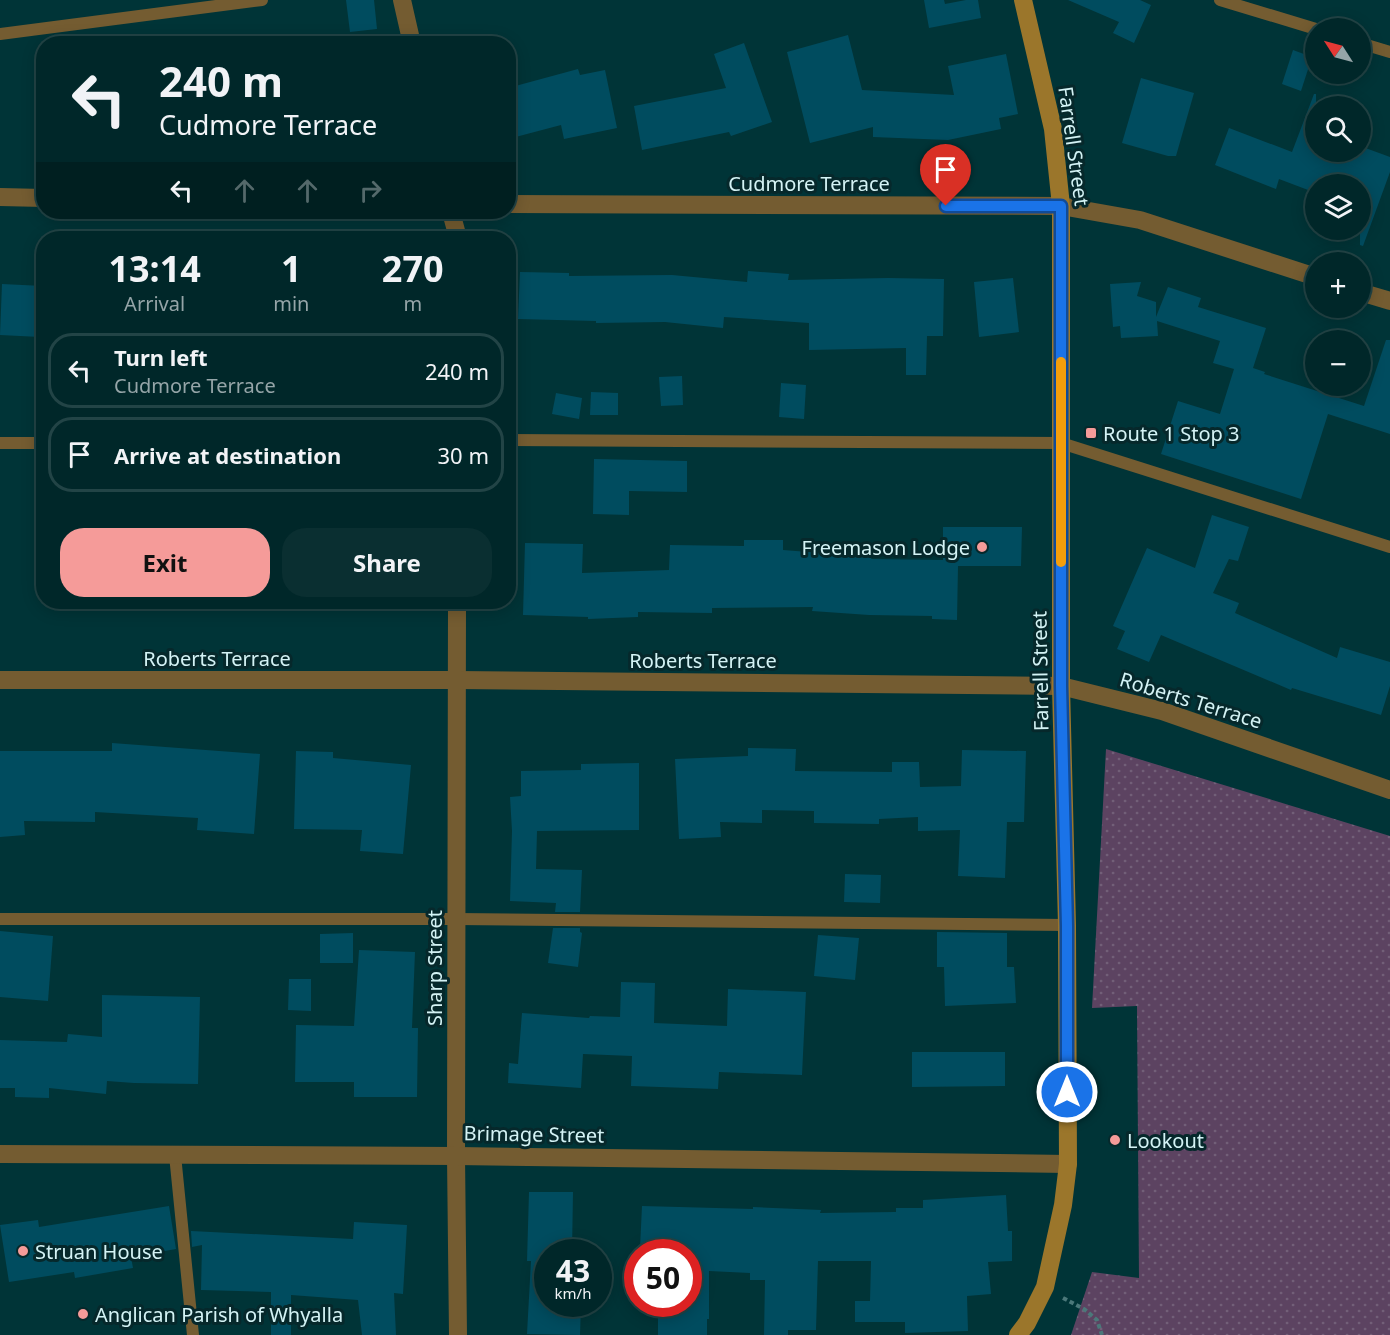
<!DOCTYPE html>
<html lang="en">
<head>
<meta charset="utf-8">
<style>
	:root { --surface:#002729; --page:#0a2f31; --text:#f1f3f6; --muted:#95a5a8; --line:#224446; --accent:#f59b99 }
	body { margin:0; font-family:"Noto Sans",sans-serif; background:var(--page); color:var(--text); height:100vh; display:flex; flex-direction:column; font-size:22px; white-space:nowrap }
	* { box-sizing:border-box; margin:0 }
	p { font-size:20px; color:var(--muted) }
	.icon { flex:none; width:33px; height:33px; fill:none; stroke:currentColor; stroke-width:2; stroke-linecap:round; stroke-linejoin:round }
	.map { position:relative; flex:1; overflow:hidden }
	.drawer { position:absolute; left:36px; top:231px; width:480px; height:378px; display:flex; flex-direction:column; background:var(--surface); border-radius:24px; box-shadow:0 3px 15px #0003,0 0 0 2px var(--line) }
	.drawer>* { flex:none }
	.banner { position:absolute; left:36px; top:36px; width:480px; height:183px; border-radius:24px; box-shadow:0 3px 15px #0003,0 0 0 2px var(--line); background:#002729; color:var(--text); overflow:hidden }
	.needle { width:39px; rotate:306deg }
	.fabs { position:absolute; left:1305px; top:18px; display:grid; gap:12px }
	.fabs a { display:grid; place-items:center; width:66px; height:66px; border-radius:50%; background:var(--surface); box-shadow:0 3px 15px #0003,0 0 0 2px var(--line); font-size:30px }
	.speed { position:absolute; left:534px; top:1239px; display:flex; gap:12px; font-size:30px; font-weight:700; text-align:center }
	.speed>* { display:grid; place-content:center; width:78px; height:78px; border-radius:50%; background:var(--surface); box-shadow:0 3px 15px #0003,0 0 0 2px var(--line); line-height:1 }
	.speed small { font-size:15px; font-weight:400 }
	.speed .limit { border:9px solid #d22; background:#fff; color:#111 }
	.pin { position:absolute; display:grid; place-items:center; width:51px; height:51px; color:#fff; margin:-62px -26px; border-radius:50% 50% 50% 0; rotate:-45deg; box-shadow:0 0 6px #0007 }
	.pin .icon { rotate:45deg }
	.me { position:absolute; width:66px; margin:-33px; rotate:0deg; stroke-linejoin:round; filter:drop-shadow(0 0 4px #0008) }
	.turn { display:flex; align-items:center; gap:21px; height:126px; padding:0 24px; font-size:27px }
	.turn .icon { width:78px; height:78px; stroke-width:2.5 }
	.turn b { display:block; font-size:42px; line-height:51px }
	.lanes { display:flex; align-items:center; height:57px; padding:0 24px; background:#0003; justify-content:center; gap:30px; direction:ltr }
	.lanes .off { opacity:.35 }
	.eta { display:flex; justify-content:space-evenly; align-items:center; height:102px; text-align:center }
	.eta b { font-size:36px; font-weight:700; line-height:42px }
	.cta { display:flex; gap:12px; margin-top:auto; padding:12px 24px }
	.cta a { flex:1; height:69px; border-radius:24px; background:var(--accent); color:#111; font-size:24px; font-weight:700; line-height:69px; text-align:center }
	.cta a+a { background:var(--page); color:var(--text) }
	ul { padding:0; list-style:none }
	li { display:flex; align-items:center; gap:18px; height:75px; margin:0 12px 9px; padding:0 12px; border:3px solid var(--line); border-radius:24px }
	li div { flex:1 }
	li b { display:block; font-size:22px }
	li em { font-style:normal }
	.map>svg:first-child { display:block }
	.grass { fill:url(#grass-dots) }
	.building { fill:#004c5f }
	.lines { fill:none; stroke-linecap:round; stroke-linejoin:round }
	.path { stroke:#4b787a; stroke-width:4; stroke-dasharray:4.5 3; stroke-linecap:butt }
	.lane { stroke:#745c31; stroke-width:12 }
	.street { stroke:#745c31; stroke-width:18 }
	.secondary { stroke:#9b762b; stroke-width:18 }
	.route-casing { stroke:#114b97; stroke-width:15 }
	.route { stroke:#1a73e8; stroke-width:10 }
	.slow { stroke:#f59e0b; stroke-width:10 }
	.poi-dot { fill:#f59b99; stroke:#06282b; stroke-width:2 }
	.labels { text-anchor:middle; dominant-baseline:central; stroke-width:6; stroke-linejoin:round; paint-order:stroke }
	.street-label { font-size:20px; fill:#d4f3f5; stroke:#06282b }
	.poi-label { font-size:20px; fill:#d4f3f5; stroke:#06282b; text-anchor:start }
</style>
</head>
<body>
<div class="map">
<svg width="1390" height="1335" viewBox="0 0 1390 1335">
	<defs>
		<pattern id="grass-dots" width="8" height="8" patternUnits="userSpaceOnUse" patternTransform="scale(1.5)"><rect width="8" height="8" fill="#5c4361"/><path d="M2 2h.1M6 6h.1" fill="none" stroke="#725f78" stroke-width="1.8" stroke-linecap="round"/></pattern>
	</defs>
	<rect width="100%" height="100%" fill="#003437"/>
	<path class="grass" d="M1106,749L1390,836V1335H1071L1092,1272L1139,1278L1137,1006L1092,1008Z"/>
	<g class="building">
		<path d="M346,0H374L377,29L350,32Z"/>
		<path d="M924,0H944L945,4L966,0H978L981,18L929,28Z"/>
		<path d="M1068,0H1140L1151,5L1134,43L1113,33L1119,22Z"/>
		<path d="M848,35L862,90L954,95L948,66L1006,54L1018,114L999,118L1001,129L948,140L873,137V127L810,143L787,52Z"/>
		<path d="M744,43L772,122L731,136L729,132L642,150L634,106L726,88L714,54Z"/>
		<path d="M1293,50L1312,57L1301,91L1282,84Z"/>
		<path d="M578,69L580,75L605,70L617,128L564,139L561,125L508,139V88Z"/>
		<path d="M1141,78L1194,93L1176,156H1168L1122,143Z"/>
		<path d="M1314,94H1316V152H1360V146L1390,157V172L1363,246L1360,245V184H1316V193L1279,179L1276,189L1215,165L1229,128L1292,152Z"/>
		<path d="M748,271L789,274L788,280L888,278L944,279L943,336H927L926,375H906V348L809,350V323L724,317L723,328L665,322L596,323V321L518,319L520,272L569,273V276L672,275L747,282Z"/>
		<path d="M1013,278L1019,332L979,337L974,282Z"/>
		<path d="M1141,282L1137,296L1156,302V317L1168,287L1201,298L1198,307L1266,328L1253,368L1265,372L1264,374L1364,406L1386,340H1390V434L1328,414L1301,499L1161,454L1178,401L1220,414L1234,369L1213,363L1220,341L1157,321L1158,336L1121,338L1120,326L1113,327L1110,284Z"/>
		<path d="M2,284L43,286L40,337L0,335Z"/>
		<path d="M682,376L683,405L661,406L659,377Z"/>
		<path d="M781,383L806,385L804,419L779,417Z"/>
		<path d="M591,392L618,393V415H590Z"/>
		<path d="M556,393L582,398L579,419L552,414Z"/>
		<path d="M594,459L687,461V492L629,491V515L593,514Z"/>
		<path d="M1212,515L1249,527L1238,561L1229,559L1213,593L1239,603L1235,613L1337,658L1340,647L1390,662V686L1381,715L1292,688L1291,690L1161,635L1149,662L1117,649L1125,631L1113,626L1147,548L1195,568Z"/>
		<path d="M943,527H1022L1021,566H958L957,620L932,619V616L869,615L812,611L813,607L712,608V613L638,612V617L588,619V617L523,615L525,543L583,544L582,573L669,570L670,545L744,546V540H783V550L872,557L871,559L943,560Z"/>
		<path d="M112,743L260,754L254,834L197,830L198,818L95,812V822L24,821L25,835L0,837V751H112Z"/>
		<path d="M748,748L796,749L795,771L892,772V762H919L920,787L961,786L962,750L1026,751L1024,822H1007L1005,878L958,876L960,830L918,831V817L879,819V824L814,823V811L762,810V823L720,822L721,837L679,839L675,759L748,756Z"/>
		<path d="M296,751L333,752V758L411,765L403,854L360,851L362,830L294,829Z"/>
		<path d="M639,763V830L537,831L536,869L582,870L580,912H555L556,903L510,901L512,831L510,797L521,796V771L581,770V764Z"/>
		<path d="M845,874L881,875L880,903L844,902Z"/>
		<path d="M553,928H580V932L582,933L578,967L548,963Z"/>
		<path d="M0,931L53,936L48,1001L0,997Z"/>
		<path d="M937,932L1007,933V967H1014L1016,1003L945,1006L944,967H937Z"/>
		<path d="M353,933V963H320V934Z"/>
		<path d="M818,935L859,938L855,980L814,976Z"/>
		<path d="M359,950L415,952L412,1028H418L417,1097H354V1082H295L296,1025L354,1026Z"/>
		<path d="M289,979H311V1011L288,1010Z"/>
		<path d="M621,982L655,983L654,1023L727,1026L728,989L806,992L802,1075L719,1072L718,1089L631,1086L632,1056L583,1054L581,1088L508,1083L509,1063L518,1064L522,1013L589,1018L590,1016L620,1017Z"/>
		<path d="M102,995L200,997L198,1084L134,1083L107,1081L106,1094L49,1088V1098L15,1097V1088H0V1040L67,1042L68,1034L102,1037Z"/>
		<path d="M912,1052H1005V1086L912,1087Z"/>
		<path d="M529,1192H573L572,1252H548V1304H581L580,1335L527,1334L531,1261H527Z"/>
		<path d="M1006,1195L1008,1231H1012V1261L988,1262L991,1294L967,1296L968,1331L905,1333V1322H855V1301H870L871,1261H818L816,1330H788V1335H764L765,1280H750V1273L709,1271V1319H707V1335H658V1304H688V1252H660V1249L640,1248L642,1206L753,1209V1207L821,1210L820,1213L896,1212V1208H923V1200Z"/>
		<path d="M169,1206L176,1249L131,1257L133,1268L75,1278L74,1272L9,1282L0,1225L38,1220L39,1227Z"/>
		<path d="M354,1222L407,1225L403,1294L394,1293L396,1335H362L358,1300L291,1295V1335H271V1292L201,1290L202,1245L192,1247L191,1231L353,1239Z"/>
	</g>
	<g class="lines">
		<path class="path" d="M1063,1298L1084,1309L1097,1320L1102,1335"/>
		<g class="lane">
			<path d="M1220,0L1316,29"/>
			<path d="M0,34L262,0"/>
			<path d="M1360,43L1390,52"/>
			<path d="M508,440L1061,443L1390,547"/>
			<path d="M0,443H44"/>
			<path d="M0,919H456L1067,925"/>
			<path d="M175,1155L193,1335"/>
		</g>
		<g class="street">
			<path d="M402,0L412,44"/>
			<path d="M0,197L44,198"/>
			<path d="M508,204L1061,206L1140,220L1316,277"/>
			<path d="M451,212L458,238"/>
			<path d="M1360,292L1390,301"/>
			<path d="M457,602L456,1156L458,1335"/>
			<path d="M0,680H457L1061,686L1162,711L1390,790"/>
			<path d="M0,1154L456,1156L1068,1164"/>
		</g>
		<path class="secondary" d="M1018,1335L1027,1323L1045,1287L1063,1205L1068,1164L1067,925L1061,686V206L1053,129L1023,0"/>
	</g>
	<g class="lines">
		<g class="route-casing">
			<path id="route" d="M946,206H1061V686L1067,926V1092"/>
		</g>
		<use href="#route" class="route"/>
		<path class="slow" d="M1061,362V562"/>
	</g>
	<g class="poi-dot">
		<rect x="1085" y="427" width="12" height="12" rx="3"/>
		<circle cx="982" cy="547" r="6"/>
		<circle cx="1115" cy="1140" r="6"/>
		<circle cx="23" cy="1251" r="6"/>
		<circle cx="83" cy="1314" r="6"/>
	</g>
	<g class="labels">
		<g class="street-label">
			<text transform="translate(1074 146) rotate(82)">Farrell Street</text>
			<text x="809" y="183">Cudmore Terrace</text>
			<text x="217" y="658">Roberts Terrace</text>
			<text x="703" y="660">Roberts Terrace</text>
			<text transform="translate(1040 671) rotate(-91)">Farrell Street</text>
			<text transform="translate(1191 700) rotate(17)">Roberts Terrace</text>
			<text transform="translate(434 968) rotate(-90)">Sharp Street</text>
			<text transform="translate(534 1134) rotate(1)">Brimage Street</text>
		</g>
		<g class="poi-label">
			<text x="1103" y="433">Route 1 Stop 3</text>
			<text x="970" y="547" text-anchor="end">Freemason Lodge</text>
			<text x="1127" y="1140">Lookout</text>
			<text x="35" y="1251">Struan House</text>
			<text x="95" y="1314">Anglican Parish of Whyalla</text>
		</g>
	</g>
</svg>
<div class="fabs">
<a><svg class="needle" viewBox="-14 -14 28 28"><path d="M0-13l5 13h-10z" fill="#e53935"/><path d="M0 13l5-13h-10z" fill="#95a5a8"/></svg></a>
<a><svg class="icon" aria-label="search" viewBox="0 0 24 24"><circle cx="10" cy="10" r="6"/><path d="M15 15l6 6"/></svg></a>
<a><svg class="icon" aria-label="layers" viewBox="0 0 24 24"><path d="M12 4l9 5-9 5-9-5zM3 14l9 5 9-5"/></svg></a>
<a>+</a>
<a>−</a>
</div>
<div class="speed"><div>43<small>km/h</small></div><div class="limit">50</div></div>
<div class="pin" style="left:946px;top:206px;background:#d93025"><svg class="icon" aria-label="arrive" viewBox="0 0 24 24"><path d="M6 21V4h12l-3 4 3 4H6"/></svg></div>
<svg class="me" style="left:1067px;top:1092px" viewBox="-20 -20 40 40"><circle r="17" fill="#1a73e8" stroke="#fff" stroke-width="3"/><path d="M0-11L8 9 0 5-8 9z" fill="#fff"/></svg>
<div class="banner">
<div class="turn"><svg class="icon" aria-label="left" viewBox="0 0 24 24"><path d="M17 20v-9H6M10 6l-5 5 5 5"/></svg><div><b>240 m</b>Cudmore Terrace</div></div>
<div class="lanes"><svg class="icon" aria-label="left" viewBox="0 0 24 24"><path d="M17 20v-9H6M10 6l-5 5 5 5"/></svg><svg class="icon off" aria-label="ahead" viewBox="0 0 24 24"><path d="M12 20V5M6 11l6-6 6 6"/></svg><svg class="icon off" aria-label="ahead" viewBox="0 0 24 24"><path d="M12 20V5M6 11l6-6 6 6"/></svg><svg class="icon off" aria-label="right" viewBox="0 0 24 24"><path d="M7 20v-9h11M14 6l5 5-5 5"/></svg></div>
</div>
<section class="drawer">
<div class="eta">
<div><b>13:14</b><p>Arrival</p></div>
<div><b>1</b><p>min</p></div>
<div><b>270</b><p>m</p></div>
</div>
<ul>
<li><svg class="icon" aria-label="left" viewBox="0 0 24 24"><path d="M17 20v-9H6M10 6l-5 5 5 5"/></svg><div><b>Turn left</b><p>Cudmore Terrace</p></div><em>240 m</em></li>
<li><svg class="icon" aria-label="arrive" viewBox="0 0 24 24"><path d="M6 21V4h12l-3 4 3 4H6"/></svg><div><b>Arrive at destination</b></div><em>30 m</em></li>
</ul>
<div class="cta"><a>Exit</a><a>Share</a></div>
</section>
</div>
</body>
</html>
